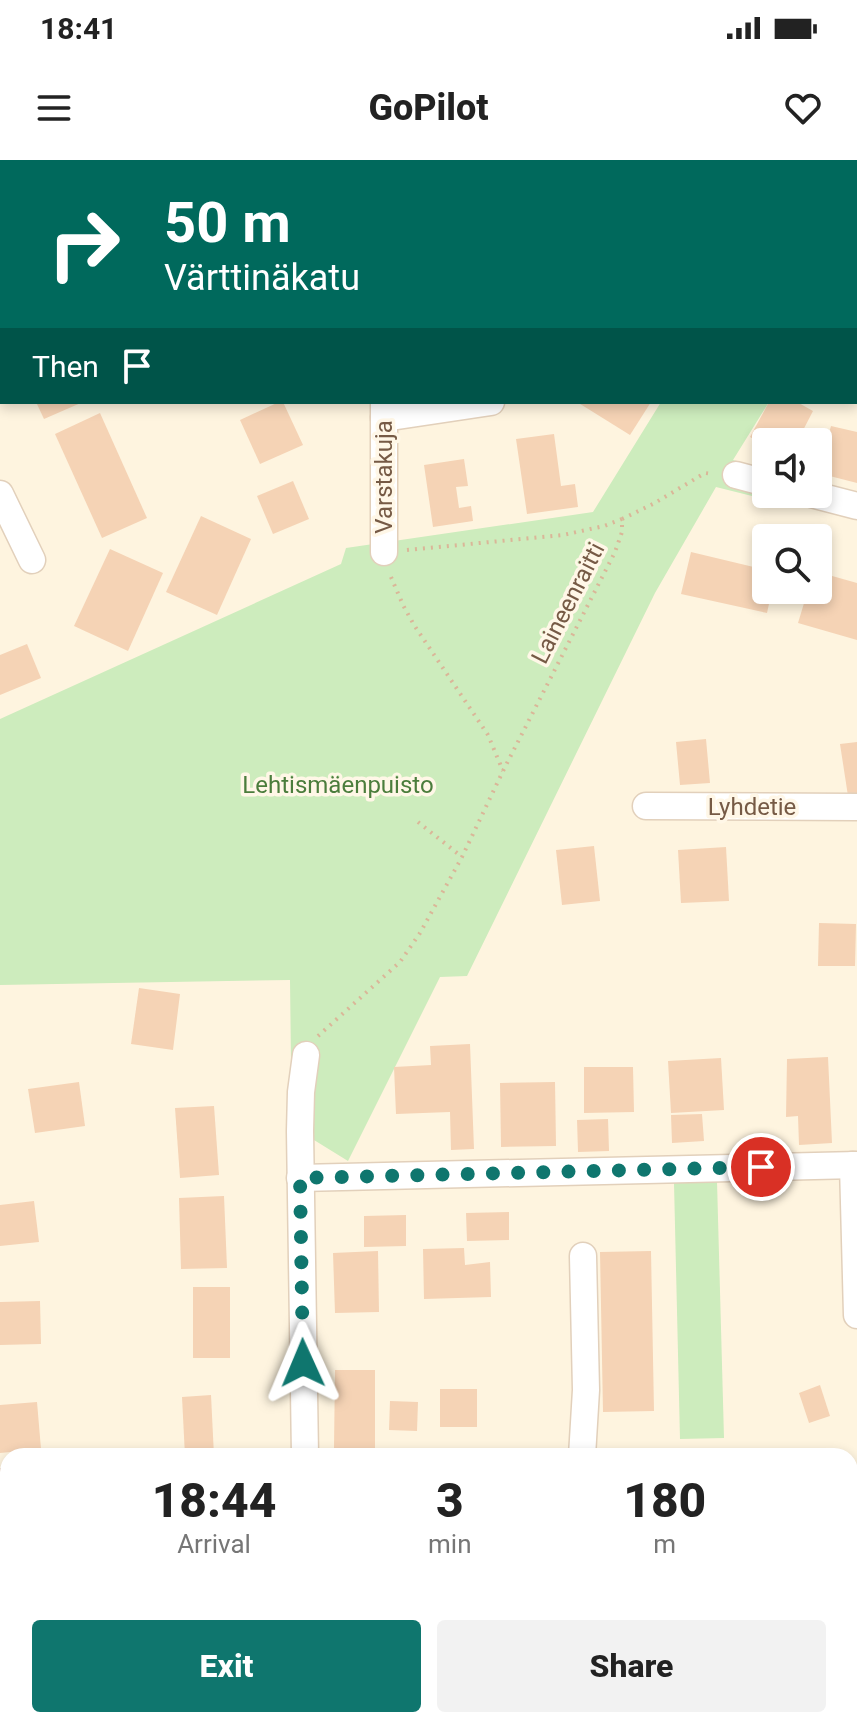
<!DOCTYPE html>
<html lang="en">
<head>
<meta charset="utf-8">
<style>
	:root { --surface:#fff; --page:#f2f2f2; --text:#222; --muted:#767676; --accent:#0f766e }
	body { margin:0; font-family:Roboto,sans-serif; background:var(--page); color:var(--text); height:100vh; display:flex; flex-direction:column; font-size:30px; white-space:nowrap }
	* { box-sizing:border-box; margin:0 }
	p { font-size:26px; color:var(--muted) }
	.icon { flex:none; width:44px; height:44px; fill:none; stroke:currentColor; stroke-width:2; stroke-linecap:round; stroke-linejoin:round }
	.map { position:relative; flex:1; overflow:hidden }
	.details { position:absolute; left:0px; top:1288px; width:858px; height:280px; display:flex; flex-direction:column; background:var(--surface); border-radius:24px 24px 0 0; box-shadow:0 4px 12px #0003 }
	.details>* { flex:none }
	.guide { position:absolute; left:0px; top:0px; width:858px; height:244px; box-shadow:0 4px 12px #0003; background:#00695c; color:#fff; overflow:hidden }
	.fabs { position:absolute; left:752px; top:268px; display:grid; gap:16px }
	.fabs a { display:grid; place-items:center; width:80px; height:80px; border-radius:8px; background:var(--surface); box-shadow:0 4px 12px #0003; font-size:40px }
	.pin { position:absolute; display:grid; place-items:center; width:68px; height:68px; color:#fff; margin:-34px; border:4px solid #fff; border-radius:50%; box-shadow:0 2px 8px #0007 }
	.me { position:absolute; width:88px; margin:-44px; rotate:359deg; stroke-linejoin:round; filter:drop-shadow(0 0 6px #0008) }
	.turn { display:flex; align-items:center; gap:28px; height:168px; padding:0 32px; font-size:36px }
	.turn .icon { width:104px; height:104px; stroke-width:2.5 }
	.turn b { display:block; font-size:56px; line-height:68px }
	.then { display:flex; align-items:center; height:76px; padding:0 32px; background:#0003; gap:16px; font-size:30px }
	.eta { display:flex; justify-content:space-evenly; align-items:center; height:136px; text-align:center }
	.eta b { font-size:48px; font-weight:800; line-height:56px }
	.primary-button { display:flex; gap:16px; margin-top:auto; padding:16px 32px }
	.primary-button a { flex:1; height:92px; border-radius:8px; background:var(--accent); color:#fff; font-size:32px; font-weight:800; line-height:92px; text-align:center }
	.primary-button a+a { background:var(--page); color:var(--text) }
	.status { display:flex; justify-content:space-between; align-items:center; height:56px; padding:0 40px; background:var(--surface); direction:ltr }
	.status svg { height:22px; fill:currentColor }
	header { display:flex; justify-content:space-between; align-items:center; height:104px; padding:0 32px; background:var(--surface); font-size:36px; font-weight:800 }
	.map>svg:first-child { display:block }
	.green { fill:#cdecbd }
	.building { fill:#f5d3b5 }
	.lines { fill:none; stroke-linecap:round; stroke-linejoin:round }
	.minor-casing { stroke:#e2d0bb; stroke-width:29 }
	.path { stroke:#dab698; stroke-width:4; stroke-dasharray:2 6; stroke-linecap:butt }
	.minor { stroke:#fff; stroke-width:26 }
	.route { stroke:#0f766e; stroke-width:14; stroke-dasharray:0 25.2 }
	.labels { text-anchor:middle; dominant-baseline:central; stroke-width:7; stroke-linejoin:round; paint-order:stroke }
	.street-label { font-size:24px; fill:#765a45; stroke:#fff7e7 }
	.park-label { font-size:24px; fill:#4b7d3c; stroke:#fff7e7 }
</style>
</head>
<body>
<div class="status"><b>18:41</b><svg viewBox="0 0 49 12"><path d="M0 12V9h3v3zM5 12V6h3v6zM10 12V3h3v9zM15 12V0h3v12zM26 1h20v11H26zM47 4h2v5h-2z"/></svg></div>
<header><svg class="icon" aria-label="menu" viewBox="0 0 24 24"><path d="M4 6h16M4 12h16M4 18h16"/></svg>GoPilot<svg class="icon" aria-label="heart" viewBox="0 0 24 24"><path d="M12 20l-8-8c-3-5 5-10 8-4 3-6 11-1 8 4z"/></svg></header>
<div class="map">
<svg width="857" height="1568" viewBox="0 0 857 1568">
	<rect width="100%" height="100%" fill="#fef4df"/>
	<g class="green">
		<path d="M661,242H769L733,300L766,309V334H773L772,341L716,327L655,433L467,816L440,817L348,1001L314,980L313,902H291L290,820L0,825V559L341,404L346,388L593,352Z"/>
		<path d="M717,1021L724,1278L680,1279L674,1023Z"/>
		<path d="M143,1560H332L327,1568H143Z"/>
	</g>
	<g class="building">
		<path d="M36,242H83L44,259Z"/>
		<path d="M279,242H283L303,285L260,304L240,260Z"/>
		<path d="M577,242H651L630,275Z"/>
		<path d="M769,242H797L813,251L797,282H766V286L750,277Z"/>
		<path d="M100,253L147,358L102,378L55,274Z"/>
		<path d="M831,266L857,272V323L818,313Z"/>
		<path d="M554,274L561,326L575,324L578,347L527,354L516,279Z"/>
		<path d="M464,299L468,326L456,327L459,348L471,346L473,361L433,367L424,305Z"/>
		<path d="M293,321L309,359L273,374L257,336Z"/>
		<path d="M201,356L251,379L217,455L166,432Z"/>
		<path d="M110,389L163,413L128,491L74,466Z"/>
		<path d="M691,392L766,410V430H772L767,453L681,434Z"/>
		<path d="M818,412L857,423V480L798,463L808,430H818Z"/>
		<path d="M27,484L41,518L0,535V495Z"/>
		<path d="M706,579L710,623L680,625L676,582Z"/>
		<path d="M857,582V634L848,636L840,584Z"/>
		<path d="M594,686L600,741L562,745L556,690Z"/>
		<path d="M726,687L729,741L681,743L678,690Z"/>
		<path d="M819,763L856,764L855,806H818Z"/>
		<path d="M139,828L180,834L173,890L131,884Z"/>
		<path d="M470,884L474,989L451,990L450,952L396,954L394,907L431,905L430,886Z"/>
		<path d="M828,897L832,983L799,985L798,956L786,957L787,899Z"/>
		<path d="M721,898L724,950L671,953L668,901Z"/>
		<path d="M584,907H633L634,952L584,953Z"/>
		<path d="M79,922L85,966L35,973L28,929Z"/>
		<path d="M555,922L556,986L501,987L500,923Z"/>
		<path d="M214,946L219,1015L180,1018L175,948Z"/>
		<path d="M702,954L704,981L672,983L671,955Z"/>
		<path d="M608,959L609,991L578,992L577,960Z"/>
		<path d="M224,1036L227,1108L181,1109L179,1038Z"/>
		<path d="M34,1041L39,1082L0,1086V1045Z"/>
		<path d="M509,1052V1080L467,1081L466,1053Z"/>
		<path d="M406,1055V1086L364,1087V1056Z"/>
		<path d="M464,1088L465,1105L490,1102L491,1137L424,1139L423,1089Z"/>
		<path d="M378,1091L379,1152L335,1153L333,1093Z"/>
		<path d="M651,1091L654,1251L603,1252L600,1092Z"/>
		<rect x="193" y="1127" width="37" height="71"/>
		<path d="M40,1141L41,1184L0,1185V1142Z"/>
		<path d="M335,1210H375V1289L334,1288Z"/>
		<path d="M820,1225L830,1256L809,1263L799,1233Z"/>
		<rect x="440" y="1229" width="37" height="38"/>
		<path d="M211,1235L214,1296H185L182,1237Z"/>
		<path d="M390,1241L418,1242L417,1271L389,1270Z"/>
		<path d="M37,1242L41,1289L0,1293V1245Z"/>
		<path d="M1,1344H8V1400H6Z"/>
		<path d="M491,1560H555L557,1568H494Z"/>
		<path d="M646,1560H696L698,1568H644L642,1561Z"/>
	</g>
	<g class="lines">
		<g class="minor-casing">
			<g id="minor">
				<path d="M75,0L76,2"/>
				<path d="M653,0L656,2"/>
				<path d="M428,2L433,0"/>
				<path d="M0,136L2,135"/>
				<path d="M384,242V392"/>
				<path d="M384,258L491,242"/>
				<path d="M736,315L766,323"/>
				<path d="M0,334L32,400"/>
				<path d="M811,334L857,346"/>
				<path d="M646,646L857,647"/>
				<path d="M853,1005L857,1155"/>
				<path d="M300,1018L857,1005"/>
				<path d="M305,1296L300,971L301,932L306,895"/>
				<path d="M582,1296L586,1230L583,1096"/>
				<path d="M850,1361L857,1383"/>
				<path d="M743,1560L744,1568"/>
				<path d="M375,1568L383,1560"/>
			</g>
		</g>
		<g class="path">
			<path d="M407,390L563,375L604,366L622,359"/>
			<path d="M391,417L403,445L414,465L488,575L503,611"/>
			<path d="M418,662L462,697"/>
			<path d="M318,876L400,802L420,773L462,697L503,611L615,392L622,372V359L653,344L705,313L713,314"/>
			<path d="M0,1310H8"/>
			<path d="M342,1568L347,1560"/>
		</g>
		<use href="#minor" class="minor"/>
	</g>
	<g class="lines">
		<path class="route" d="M303,1203L300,1018L761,1007"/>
	</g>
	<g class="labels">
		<g class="street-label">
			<text transform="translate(384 317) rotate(-90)">Varstakuja</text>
			<text transform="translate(568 443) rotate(-63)">Laineenraitti</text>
			<text x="752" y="647">Lyhdetie</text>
		</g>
		<g class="park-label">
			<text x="338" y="625">Lehtismäenpuisto</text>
		</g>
	</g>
</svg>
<div class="fabs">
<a><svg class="icon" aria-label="sound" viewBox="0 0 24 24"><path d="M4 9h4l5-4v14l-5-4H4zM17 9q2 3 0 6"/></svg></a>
<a><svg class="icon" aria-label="search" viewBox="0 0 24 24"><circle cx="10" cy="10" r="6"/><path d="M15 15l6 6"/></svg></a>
</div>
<div class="pin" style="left:761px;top:1007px;background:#d93025"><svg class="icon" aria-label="arrive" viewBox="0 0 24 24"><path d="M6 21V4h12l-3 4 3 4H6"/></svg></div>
<svg class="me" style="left:303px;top:1203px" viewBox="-20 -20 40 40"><path d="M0-17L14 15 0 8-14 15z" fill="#0f766e" stroke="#fff" stroke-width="4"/></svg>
<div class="guide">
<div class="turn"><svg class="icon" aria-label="right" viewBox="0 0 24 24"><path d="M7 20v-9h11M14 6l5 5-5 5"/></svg><div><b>50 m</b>Värttinäkatu</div></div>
<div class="then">Then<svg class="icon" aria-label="arrive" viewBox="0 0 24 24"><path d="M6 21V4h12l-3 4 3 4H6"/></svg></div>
</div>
<section class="details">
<div class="eta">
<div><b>18:44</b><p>Arrival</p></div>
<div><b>3</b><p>min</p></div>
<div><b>180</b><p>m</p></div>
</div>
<div class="primary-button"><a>Exit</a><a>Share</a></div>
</section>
</div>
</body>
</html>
